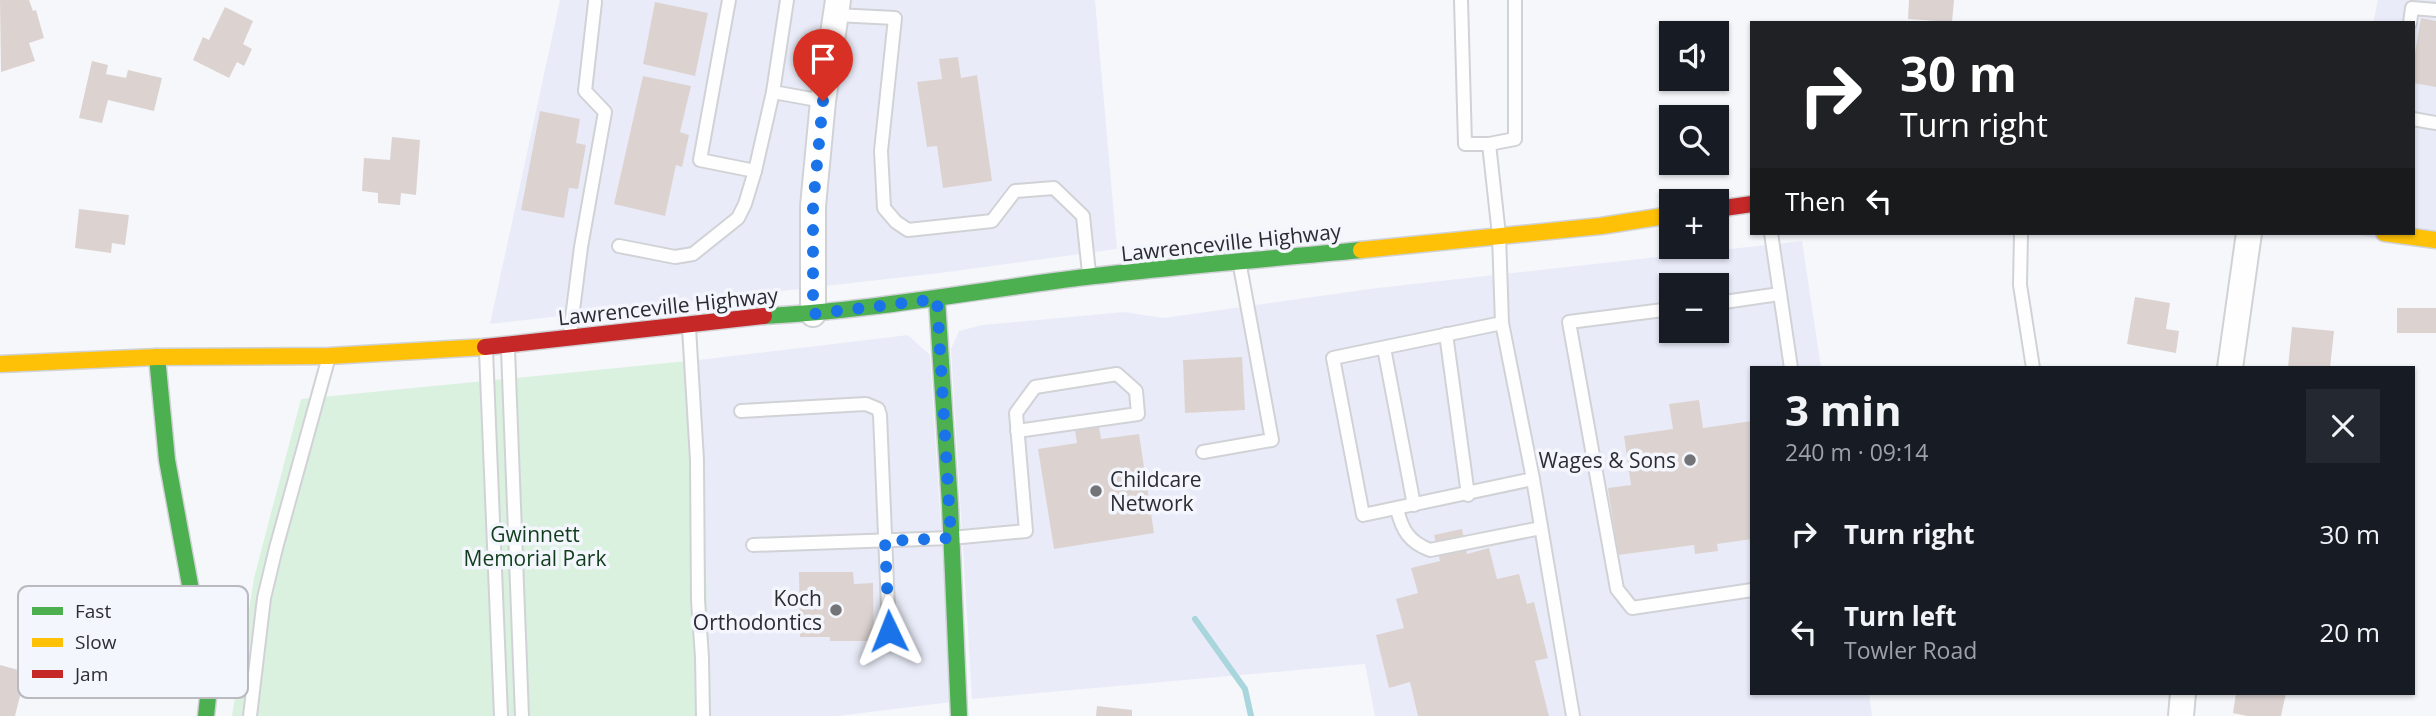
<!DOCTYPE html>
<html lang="en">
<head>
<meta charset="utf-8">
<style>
	:root { --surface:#171b24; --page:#242831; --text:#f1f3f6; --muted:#9ea1a6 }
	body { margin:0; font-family:"Open Sans",sans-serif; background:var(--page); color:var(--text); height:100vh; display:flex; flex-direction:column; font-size:26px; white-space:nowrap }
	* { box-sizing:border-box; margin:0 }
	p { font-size:23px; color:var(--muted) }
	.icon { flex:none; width:38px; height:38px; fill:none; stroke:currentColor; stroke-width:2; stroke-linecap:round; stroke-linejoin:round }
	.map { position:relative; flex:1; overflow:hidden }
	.side { position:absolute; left:1750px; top:366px; width:665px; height:329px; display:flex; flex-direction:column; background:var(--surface); border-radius:0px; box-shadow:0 2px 5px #0004 }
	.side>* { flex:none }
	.guide { position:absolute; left:1750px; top:21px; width:665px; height:214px; border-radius:0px; box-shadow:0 2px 5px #0004; background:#202124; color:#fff; overflow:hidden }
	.fabs { position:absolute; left:1659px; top:21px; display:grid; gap:14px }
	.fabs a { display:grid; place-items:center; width:70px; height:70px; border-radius:0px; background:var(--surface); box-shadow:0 2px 5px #0004; font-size:35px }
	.pin { position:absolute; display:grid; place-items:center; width:60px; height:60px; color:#fff; margin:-72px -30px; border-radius:50% 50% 50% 0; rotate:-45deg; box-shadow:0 0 7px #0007 }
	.pin .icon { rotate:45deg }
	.me { position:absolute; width:77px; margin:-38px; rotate:358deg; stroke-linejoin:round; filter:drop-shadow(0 0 5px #0008) }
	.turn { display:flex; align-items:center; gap:24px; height:147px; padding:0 35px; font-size:32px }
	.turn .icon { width:91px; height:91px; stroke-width:2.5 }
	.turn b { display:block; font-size:49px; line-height:60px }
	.then { display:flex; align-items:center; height:66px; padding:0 35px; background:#0003; gap:14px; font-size:26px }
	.round { display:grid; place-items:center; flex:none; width:74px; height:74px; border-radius:0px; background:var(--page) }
	.summary { display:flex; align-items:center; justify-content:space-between; height:119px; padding:0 35px }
	h1 { font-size:42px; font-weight:700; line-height:52px }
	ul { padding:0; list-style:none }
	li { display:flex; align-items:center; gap:21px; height:98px; padding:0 35px }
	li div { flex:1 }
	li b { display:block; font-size:26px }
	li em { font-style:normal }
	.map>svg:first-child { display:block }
	.built { fill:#e9ecf8; fill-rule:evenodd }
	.green { fill:#daf1e0 }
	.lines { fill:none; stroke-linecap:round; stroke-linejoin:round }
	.stream { stroke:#a9d5dd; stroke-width:6 }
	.building { fill:#dcd3d1 }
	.lane-casing { stroke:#d0d2d6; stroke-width:16 }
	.street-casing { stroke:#d0d2d6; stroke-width:28 }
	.fast-casing { stroke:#d0d2d6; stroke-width:19 }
	.slow-casing { stroke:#d0d2d6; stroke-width:19 }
	.jam-casing { stroke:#d0d2d6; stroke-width:19 }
	.lane { stroke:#fefefe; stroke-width:12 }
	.street { stroke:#fefefe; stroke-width:24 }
	.fast { stroke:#4caf50; stroke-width:16 }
	.slow { stroke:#ffc107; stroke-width:16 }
	.jam { stroke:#c62828; stroke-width:16 }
	.route { stroke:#1a73e8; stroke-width:12; stroke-dasharray:0 21.6 }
	.poi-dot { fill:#737478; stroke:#f4f6fd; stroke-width:2.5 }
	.labels { text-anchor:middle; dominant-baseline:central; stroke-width:7; stroke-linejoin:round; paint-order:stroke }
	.street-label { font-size:21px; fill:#2c2d32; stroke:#f4f6fd }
	.poi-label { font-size:21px; fill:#2c2d32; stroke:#f4f6fd; text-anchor:end }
	.park-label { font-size:21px; fill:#103e1c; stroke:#f4f6fd }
	.key { fill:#f4f6fd; stroke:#b8bac0; stroke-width:2 }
	.key-label { font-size:19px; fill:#2c2d32 }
</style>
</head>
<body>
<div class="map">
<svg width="2436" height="716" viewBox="0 0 2436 716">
	<rect width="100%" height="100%" fill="#f6f7fb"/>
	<g class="built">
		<path d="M560,0H1095L1117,249L940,273L490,324Z"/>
		<path d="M2378,0H2436V248L2406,245L2351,233H2413V23H2373Z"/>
		<path d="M1802,241L1821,367L1752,368V693H1869L1872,716H1375L1365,664L972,699L951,349L959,331L982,325L1124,312L1163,318L1377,288ZM1671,285H1717V331H1671Z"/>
		<path d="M908,335L930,355L952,702L837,716H712L698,360Z"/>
	</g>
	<path class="green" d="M698,360L712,716H232L254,578L301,399Z"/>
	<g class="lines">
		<path class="stream" d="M1195,619L1245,689L1251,716"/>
	</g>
	<g class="building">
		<path d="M0,0H29L33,11L36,10L44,38L29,43L35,61L1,72Z"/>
		<path d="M1909,0H1954L1952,22L1908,19Z"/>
		<path d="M655,2L708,13L695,76L643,64Z"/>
		<path d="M225,7L253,21L243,44L252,49L244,66L237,62L229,78L193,60L203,37L209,40Z"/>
		<path d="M2421,18L2436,21V87L2413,83V65Z"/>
		<path d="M958,57L961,78L977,75L992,181L943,188L937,146L927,147L917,82L942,79L939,59Z"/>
		<path d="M92,61L108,65L106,74L126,78L128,70L162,78L154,111L108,100L102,123L79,118Z"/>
		<path d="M643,76L691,86L680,132L689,135L682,167L676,165L665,216L614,204Z"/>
		<path d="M540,111L580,119L576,143L586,145L578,189L569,188L564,218L521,210Z"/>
		<path d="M392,137L420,140L416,195L401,193L400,205L378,203V193L362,191L364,158L390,160Z"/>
		<path d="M79,209L129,215L125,245L112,243L111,253L75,248Z"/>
		<path d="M2135,297L2170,303L2166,329L2179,331L2176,353L2127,344Z"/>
		<rect x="2397" y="308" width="39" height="25"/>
		<path d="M2292,327L2334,331L2330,368H2288Z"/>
		<path d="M1242,357L1245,410L1185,413L1183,360Z"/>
		<path d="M1699,400L1703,428L1752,421V539L1717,544L1718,551L1695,554L1694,545L1618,555L1608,488L1631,485L1624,436L1673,429L1669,404Z"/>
		<path d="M1098,420L1101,439L1139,434L1154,533L1054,549L1038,449L1077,443L1074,424Z"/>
		<path d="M1462,529L1467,554L1489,548L1497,579L1519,574L1527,604L1534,602L1548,658L1535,661L1549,716H1418L1410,682L1389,688L1376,635L1404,628L1396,599L1418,593L1411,568L1440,561L1434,535Z"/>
		<path d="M799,572H853L854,584L873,583L874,641H830V637H800Z"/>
		<path d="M0,665L26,672L15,716H0Z"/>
		<path d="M2236,693H2286L2281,716H2247L2233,713Z"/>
		<path d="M1097,706L1132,710V716H1096Z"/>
	</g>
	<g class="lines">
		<g class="lane-casing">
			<g id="lane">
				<path d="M729,0L700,160L755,171L773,92L787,0"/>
				<path d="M1461,0L1465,144H1489L1515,139V0"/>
				<path d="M836,15L895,18L881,151L884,208L896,222L908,230L992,221L1015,191L1054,188L1083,216L1089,273"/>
				<path d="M2410,23L2412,8L2436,10"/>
				<path d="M773,92L823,101"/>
				<path d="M2413,119L2436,123"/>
				<path d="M1489,144L1499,235L1502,323L1333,358L1363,515L1533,479L1502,323"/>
				<path d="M1771,233L1791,368"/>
				<path d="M2021,233L2020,285L2033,368"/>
				<path d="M619,246L675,257L693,254L738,218L745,204L755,171"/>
				<path d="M1717,303L1780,294"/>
				<path d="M1671,309L1569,322L1617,589L1632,608L1752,590"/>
				<path d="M689,328L697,460L698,600L702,657L703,716"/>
				<path d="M570,334L581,247L605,112L585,91L595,2"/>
				<path d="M1446,334L1468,495"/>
				<path d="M1384,348L1414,505"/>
				<path d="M508,349L522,716"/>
				<path d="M486,351L501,716"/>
				<path d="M741,411L866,404L878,409L880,415L889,631"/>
				<path d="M1203,452L1272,440L1240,266"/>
				<path d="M1533,479L1573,716"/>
				<path d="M1397,509C1402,530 1409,542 1430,550L1541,528"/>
				<path d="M753,545L951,538L1026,531L1016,413L1035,387L1117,374L1136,391L1138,414L1017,431"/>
				<path d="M250,716L264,598L276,548L328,360"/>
			</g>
		</g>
		<g class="street-casing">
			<g id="street">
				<path d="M813,314V206L823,101L838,0"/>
				<path d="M2230,368L2249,233"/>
				<path d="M2181,716L2183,693"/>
			</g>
		</g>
		<g class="fast-casing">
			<g id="fast">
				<path d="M937,299L950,505L959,716"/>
				<path d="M764,316C872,311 978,290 1086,277C1177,266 1269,259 1361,250"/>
				<path d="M157,357L167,460L209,688L206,716"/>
			</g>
		</g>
		<g class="slow-casing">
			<g id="slow">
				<path d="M2384,233L2436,240"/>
				<path d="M1361,250L1601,226L1671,215"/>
				<path d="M0,364L157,357L329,356L485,347"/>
			</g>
		</g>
		<g class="jam-casing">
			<g id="jam">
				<path d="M1717,209L1752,204"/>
				<path d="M485,347L764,316"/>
			</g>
		</g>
		<use href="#lane" class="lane"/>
		<use href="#street" class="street"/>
		<use href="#fast" class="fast"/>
		<use href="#slow" class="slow"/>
		<use href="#jam" class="jam"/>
	</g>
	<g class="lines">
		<path class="route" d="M823,101L813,206V314L937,299L951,538L885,541L889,631"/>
	</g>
	<g class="poi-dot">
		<circle cx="1690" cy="460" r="7"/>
		<circle cx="1096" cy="491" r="7"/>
		<circle cx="836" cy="610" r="7"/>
	</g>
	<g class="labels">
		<g class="street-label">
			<text transform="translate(1231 242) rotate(-6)">Lawrenceville Highway</text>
			<text transform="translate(668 306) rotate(-6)">Lawrenceville Highway</text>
		</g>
		<g class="poi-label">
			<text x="1676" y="460">Wages &amp; Sons</text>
			<text x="1110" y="479" text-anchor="start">Childcare<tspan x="1110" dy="24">Network</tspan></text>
			<text x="822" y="598">Koch<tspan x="822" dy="24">Orthodontics</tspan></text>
		</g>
		<g class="park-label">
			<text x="535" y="534">Gwinnett<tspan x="535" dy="24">Memorial Park</tspan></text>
		</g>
	</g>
	<rect x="18" y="586" width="230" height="112" rx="10" class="key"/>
	<rect x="32" y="607" width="31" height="8" fill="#4caf50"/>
	<rect x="32" y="638" width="31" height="9" fill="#ffc107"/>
	<rect x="32" y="670" width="31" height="8" fill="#c62828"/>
	<g class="key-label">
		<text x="75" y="618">Fast</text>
		<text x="75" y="649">Slow</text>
		<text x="75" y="681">Jam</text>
	</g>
</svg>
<div class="fabs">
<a><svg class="icon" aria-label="sound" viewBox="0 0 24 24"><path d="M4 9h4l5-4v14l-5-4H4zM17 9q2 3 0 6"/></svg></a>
<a><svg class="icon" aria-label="search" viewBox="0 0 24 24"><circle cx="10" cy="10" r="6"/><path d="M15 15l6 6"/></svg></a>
<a>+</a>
<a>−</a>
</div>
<div class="pin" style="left:823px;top:101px;background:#d93025"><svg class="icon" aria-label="arrive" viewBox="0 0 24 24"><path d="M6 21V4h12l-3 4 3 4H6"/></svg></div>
<svg class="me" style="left:889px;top:631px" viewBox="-20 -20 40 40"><path d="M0-17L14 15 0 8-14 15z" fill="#1a73e8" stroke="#fff" stroke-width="4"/></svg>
<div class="guide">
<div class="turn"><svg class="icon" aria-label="right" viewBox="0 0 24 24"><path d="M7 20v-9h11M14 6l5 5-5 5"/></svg><div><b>30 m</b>Turn right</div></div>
<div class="then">Then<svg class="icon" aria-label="left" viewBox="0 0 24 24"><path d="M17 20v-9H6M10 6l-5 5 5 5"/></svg></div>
</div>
<section class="side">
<div class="summary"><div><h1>3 min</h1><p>240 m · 09:14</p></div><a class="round"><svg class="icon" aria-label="close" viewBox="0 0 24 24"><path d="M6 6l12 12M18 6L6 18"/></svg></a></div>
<ul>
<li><svg class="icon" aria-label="right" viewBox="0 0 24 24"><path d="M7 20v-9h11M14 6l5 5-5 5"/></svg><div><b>Turn right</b></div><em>30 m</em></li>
<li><svg class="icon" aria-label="left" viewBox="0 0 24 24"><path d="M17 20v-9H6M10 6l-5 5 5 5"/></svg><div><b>Turn left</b><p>Towler Road</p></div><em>20 m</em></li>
</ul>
</section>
</div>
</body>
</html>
